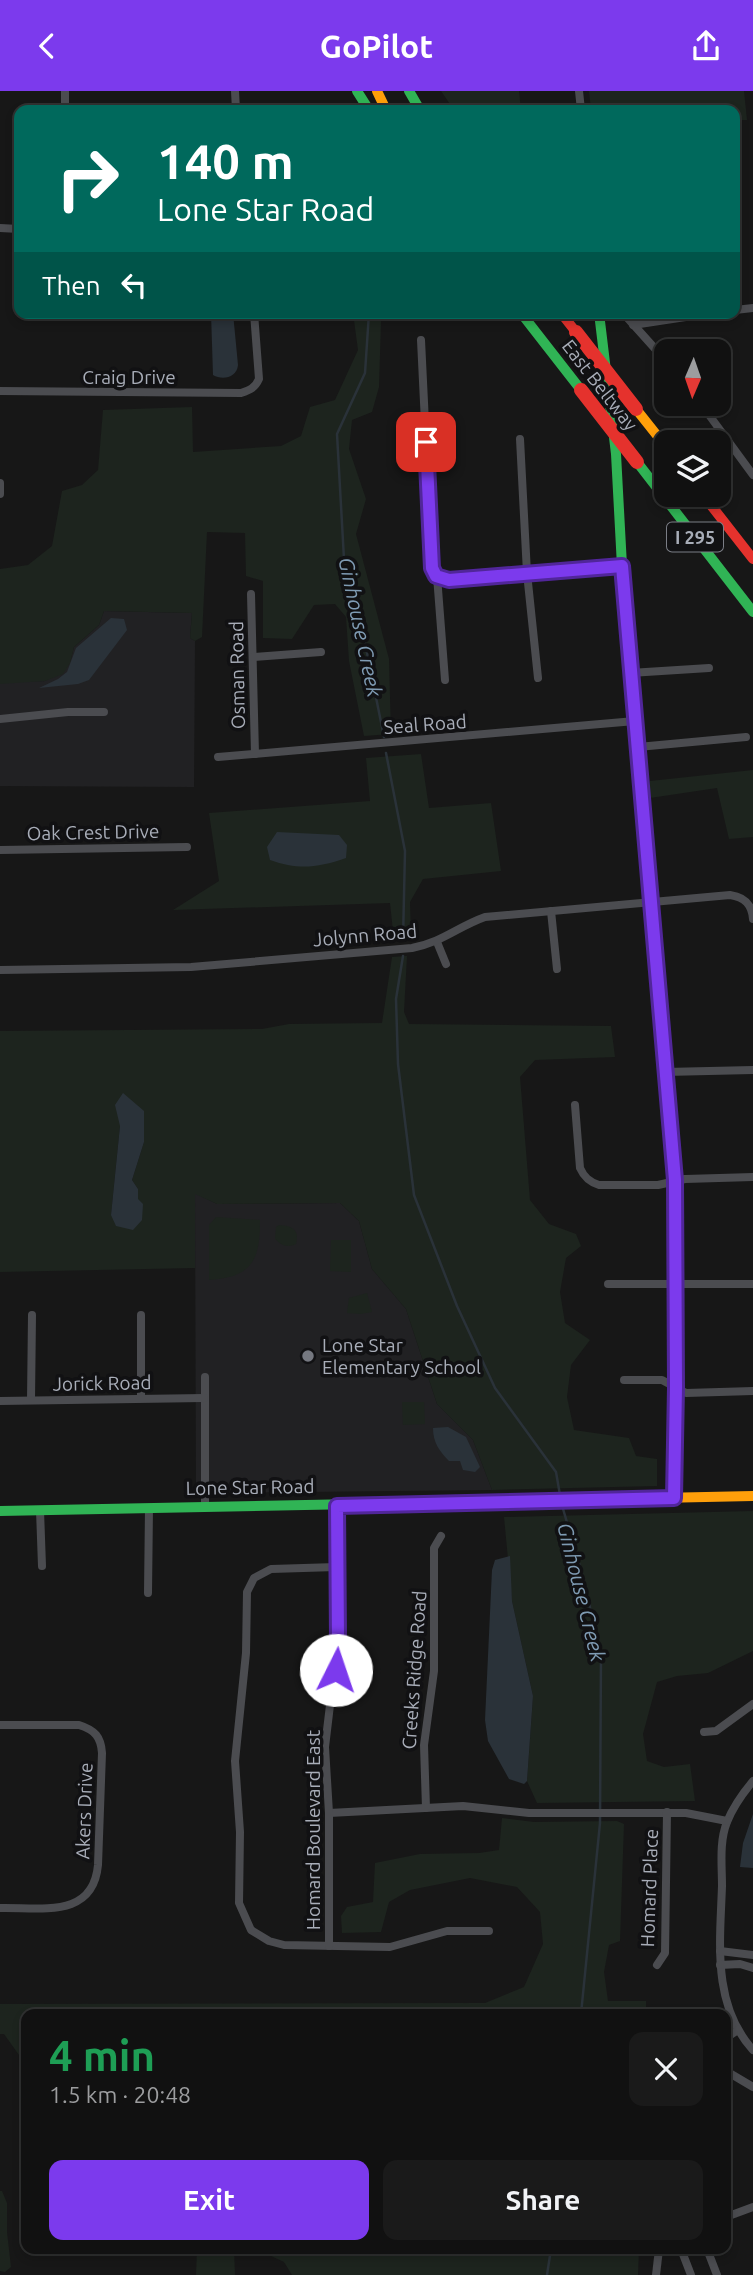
<!DOCTYPE html>
<html lang="en">
<head>
<meta charset="utf-8">
<style>
	:root { --surface:#111; --page:#1a1a1a; --text:#f1f3f6; --muted:#9c9d9f; --line:#303131; --accent:#7c3aed }
	body { margin:0; font-family:Ubuntu,sans-serif; background:var(--page); color:var(--text); height:100vh; display:flex; flex-direction:column; font-size:26px; white-space:nowrap }
	* { box-sizing:border-box; margin:0 }
	p { font-size:23px; color:var(--muted) }
	.icon { flex:none; width:38px; height:38px; fill:none; stroke:currentColor; stroke-width:2; stroke-linecap:round; stroke-linejoin:round }
	.map { position:relative; flex:1; overflow:hidden }
	.panel { position:absolute; left:21px; top:1918px; width:710px; height:245px; display:flex; flex-direction:column; background:var(--surface); border-radius:14px; box-shadow:0 4px 10px #0003,0 0 0 2px var(--line) }
	.panel>* { flex:none }
	.top-card { position:absolute; left:14px; top:14px; width:726px; height:214px; border-radius:14px; box-shadow:0 4px 10px #0003,0 0 0 2px var(--line); background:#00695c; color:#fff; overflow:hidden }
	.needle { width:46px; rotate:182deg }
	.fabs { position:absolute; left:654px; top:248px; display:grid; gap:14px }
	.fabs a { display:grid; place-items:center; width:77px; height:77px; border-radius:14px; background:var(--surface); box-shadow:0 4px 10px #0003,0 0 0 2px var(--line); font-size:35px }
	.pin { position:absolute; display:grid; place-items:center; width:60px; height:60px; color:#fff; margin:-30px; border-radius:14px; box-shadow:0 4px 10px #0006 }
	.me { position:absolute; width:77px; margin:-38px; rotate:4deg; stroke-linejoin:round; filter:drop-shadow(0 0 5px #0008) }
	.turn { display:flex; align-items:center; gap:24px; height:147px; padding:0 28px; font-size:32px }
	.turn .icon { width:91px; height:91px; stroke-width:2.5 }
	.turn b { display:block; font-size:49px; line-height:60px }
	.then { display:flex; align-items:center; height:66px; padding:0 28px; background:#0003; gap:14px; font-size:26px }
	.round { display:grid; place-items:center; flex:none; width:74px; height:74px; border-radius:14px; background:var(--page) }
	.summary { display:flex; align-items:center; justify-content:space-between; height:119px; padding:0 28px }
	h1 { font-size:42px; font-weight:700; line-height:52px; color:#1e9e55 }
	.button { display:flex; gap:14px; margin-top:auto; padding:14px 28px }
	.button a { flex:1; height:80px; border-radius:14px; background:var(--accent); color:#fff; font-size:28px; font-weight:700; line-height:80px; text-align:center }
	.button a+a { background:var(--page); color:var(--text) }
	header { display:flex; justify-content:space-between; align-items:center; height:91px; padding:0 28px; background:var(--accent); color:#fff; font-size:32px; font-weight:700 }
	.map>svg:first-child { display:block }
	.built { fill:#212123 }
	.green { fill:#1d241e; fill-rule:evenodd }
	.water { fill:#2a3239 }
	.lines { fill:none; stroke-linecap:round; stroke-linejoin:round }
	.stream { stroke:#2a3239; stroke-width:2.5 }
	.street { stroke:#4b4c50; stroke-width:8 }
	.fast { stroke:#30b455; stroke-width:10 }
	.slow { stroke:#ff9f0a; stroke-width:10 }
	.jam { stroke:#e5322d; stroke-width:10 }
	.jam-bridge { stroke:#e5322d; stroke-width:14 }
	.route-casing { stroke:#51269a; stroke-width:18 }
	.route { stroke:#7c3aed; stroke-width:12 }
	.poi-dot { fill:#757880; stroke:#111113; stroke-width:2.5 }
	.labels { text-anchor:middle; dominant-baseline:central; stroke-width:7; stroke-linejoin:round; paint-order:stroke }
	.shield { fill:#111113; stroke:#7b7e86; stroke-width:2 }
	.shield-label { font-size:18px; font-weight:bold; fill:#a8adb8 }
	.street-label { font-size:19px; fill:#a8adb8; stroke:#111113 }
	.poi-label { font-size:19px; fill:#a8adb8; stroke:#111113; text-anchor:start }
	.water-label { font-size:21px; font-style:italic; fill:#7f9bb3; stroke:#111113 }
</style>
</head>
<body>
<header><svg class="icon" aria-label="back" viewBox="0 0 24 24"><path d="M15 5l-7 7 7 7"/></svg>GoPilot<svg class="icon" aria-label="share" viewBox="0 0 24 24"><path d="M12 15V3M7 8l5-5 5 5M5 13v7h14v-7"/></svg></header>
<div class="map">
<svg width="753" height="2184" viewBox="0 0 753 2184">
	<rect width="100%" height="100%" fill="#171717"/>
	<g class="built">
		<path d="M104,520L192,522L190,547L195,550L194,696L0,695V593L1,591L45,590L70,571L74,556L99,534Z"/>
		<path d="M195,1102L217,1113L340,1112L359,1130L372,1178L406,1218L437,1313L473,1349L492,1399L196,1402Z"/>
	</g>
	<g class="green">
		<path d="M441,0H519L521,19H454Z"/>
		<path d="M589,0H744L747,29H735V19H591Z"/>
		<path d="M353,222H384L381,230L379,296L372,321L352,329L349,358L366,408L356,443L389,568L391,643L364,645L349,570L346,526L335,513L314,514L292,548L263,547V490L246,485L245,442L207,441L202,546L195,550L190,547L192,522L104,520L99,534L74,556L70,572L63,583L45,590L0,593V478L28,474L52,455L62,400L82,394L98,379L103,319L192,316L193,361L281,355L301,345L310,316L335,309L358,259Z"/>
		<path d="M421,663L429,717L491,712L501,780L423,788L410,811L411,848L394,850L390,812L173,819L219,790L209,722L370,710L366,667Z"/>
		<path d="M753,679V746L729,748L717,697L650,707V690Z"/>
		<path d="M407,865L404,921L409,933L611,935L615,966L535,969L520,986L530,1109L549,1133L576,1143L581,1155L566,1167L560,1201L565,1232L590,1249L571,1274L567,1306L574,1339L629,1347L636,1365L657,1368V1395L492,1399L473,1349L437,1313L406,1218L372,1178L359,1130L340,1112L217,1113L195,1103V1177L0,1181V940L262,938L289,933L382,932L392,866ZM120,1035L144,1051L132,1089L138,1098V1108L111,1124Z"/>
		<path d="M216,1126L260,1129C260,1170 252,1186 209,1189V1134Z"/>
		<path d="M279,1134C291,1135 300,1138 296,1153C287,1157 282,1155 275,1148L276,1136Z"/>
		<path d="M331,1149H351V1181L330,1180Z"/>
		<path d="M367,1202L372,1221L360,1223L347,1222L349,1207Z"/>
		<path d="M402,1311H424L425,1333L403,1334Z"/>
		<path d="M753,1420V1560L708,1582L677,1585L657,1591L643,1643L647,1670L664,1676L690,1673L695,1710L537,1712L527,1690L533,1605L512,1510L504,1426Z"/>
		<path d="M502,1727L534,1731L617,1730L624,1733L620,1850L609,1854L604,1881L608,1910H646V1923H26V2093L21,2089L19,1964L4,1943H0V1913L485,1912L524,1896L543,1853L540,1821L517,1796L470,1787L410,1799L389,1811L381,1841L342,1842L341,1825L347,1816L373,1811L375,1772L420,1763L479,1762L499,1759Z"/>
		<path d="M0,2100H2L7,2112V2141L11,2176L5,2181L0,2180Z"/>
		<path d="M197,2158H234L235,2184H196Z"/>
		<path d="M256,2158H639L638,2184H292L284,2171Z"/>
	</g>
	<g class="water">
		<path d="M211,222H233L238,274C237,286 223,290 213,284Z"/>
		<path d="M111,527L124,528L127,539L89,589L78,593L39,597L58,588L67,581L76,557Z"/>
		<path d="M277,741L339,744L347,754L346,767C317,777 298,779 270,769L267,756Z"/>
		<path d="M123,1002L144,1020V1051L132,1089L138,1098V1108L143,1113L142,1129L133,1139L116,1135L111,1124L120,1035L115,1014Z"/>
		<path d="M448,1336L466,1346L480,1376L475,1381L463,1379L460,1370H449C439,1360 433,1351 433,1337Z"/>
		<path d="M510,1465L512,1510L533,1605L527,1690L524,1693L509,1688L488,1650L485,1629L492,1479L495,1469Z"/>
		<path d="M753,1723V1777L740,1776L743,1752Z"/>
	</g>
	<g class="lines">
		<g class="stream">
			<path d="M369,222L365,282L337,343L345,486L365,552L384,646"/>
			<path d="M386,662L405,760L403,849"/>
			<path d="M403,865L396,908L398,973L414,1104L457,1215L495,1297L556,1381L560,1404"/>
			<path d="M561,1411L581,1479L601,1563L600,1732L581,1923"/>
			<path d="M547,2184L551,2158"/>
		</g>
		<g class="street">
			<path d="M235,0L236,19"/>
			<path d="M579,0L581,19"/>
			<path d="M65,19V0"/>
			<path d="M0,137L19,138"/>
			<path d="M735,138H737"/>
			<path d="M735,219L753,217"/>
			<path d="M623,222L667,271"/>
			<path d="M633,234L712,222"/>
			<path d="M421,249L432,477L437,485L445,589"/>
			<path d="M719,286H721"/>
			<path d="M0,300L241,302C250,299 255,297 259,288L254,222"/>
			<path d="M701,313L753,384"/>
			<path d="M520,348L527,482L538,587"/>
			<path d="M0,392V403"/>
			<path d="M437,485L449,489L622,475"/>
			<path d="M251,503L255,663"/>
			<path d="M253,566L321,561"/>
			<path d="M630,582L709,577"/>
			<path d="M0,628L68,621H104"/>
			<path d="M638,656L746,646"/>
			<path d="M218,666L635,630"/>
			<path d="M0,759L187,756"/>
			<path d="M551,820L557,878"/>
			<path d="M437,851L446,873"/>
			<path d="M0,879L191,876L412,857C443,851 457,836 485,826L730,804C745,806 752,814 753,828"/>
			<path d="M665,981L753,979"/>
			<path d="M575,1014L580,1077C584,1086 589,1091 599,1094H658L685,1088L753,1086"/>
			<path d="M608,1193H753"/>
			<path d="M205,1286V1415"/>
			<path d="M624,1289H662L686,1302L753,1300"/>
			<path d="M141,1307V1224"/>
			<path d="M31,1309L32,1224"/>
			<path d="M0,1310L204,1307"/>
			<path d="M40,1419L42,1475"/>
			<path d="M336,1476L271,1478L254,1487L247,1501L246,1562L235,1670L240,1741L239,1812L251,1839L269,1850L284,1854L390,1856L447,1840H489"/>
			<path d="M148,1502L149,1417"/>
			<path d="M0,1634H79C95,1639 101,1646 102,1662L98,1774C93,1828 41,1816 0,1817"/>
			<path d="M704,1641L716,1640L753,1613"/>
			<path d="M753,1690C743,1702 733,1716 727,1731C719,1751 722,1774 722,1795C720,1852 712,1914 753,1959"/>
			<path d="M426,1717L424,1654L434,1580V1457L441,1445"/>
			<path d="M329,1722L463,1715L529,1722H686L727,1730"/>
			<path d="M329,1855V1722L325,1656L338,1547L337,1415"/>
			<path d="M720,1860L753,1864"/>
			<path d="M657,1874L665,1862L667,1721"/>
			<path d="M720,1874L740,1873L753,1877"/>
			<path d="M726,1947L738,1939"/>
			<path d="M726,1980L753,1996"/>
			<path d="M726,2126L753,2116"/>
			<path d="M681,2158L691,2184"/>
			<path d="M707,2158L717,2184"/>
			<path d="M656,2184L659,2158"/>
		</g>
		<g class="fast">
			<path d="M357,0L369,19"/>
			<path d="M409,0L420,19"/>
			<path d="M521,222L581,299"/>
			<path d="M599,222L616,363L622,475L650,803"/>
			<path d="M637,371L753,521"/>
			<path d="M0,1420L564,1409"/>
		</g>
		<g class="slow">
			<path d="M377,0L386,19"/>
			<path d="M636,318L667,357"/>
			<path d="M650,803L675,1089V1185"/>
			<path d="M564,1409L753,1405"/>
		</g>
		<g class="jam">
			<path d="M561,222L576,241"/>
			<path d="M703,404L753,468"/>
			<path d="M674,1407L675,1185"/>
		</g>
		<g class="jam-bridge">
			<path d="M576,241L636,318"/>
			<path d="M581,299L637,371"/>
		</g>
	</g>
	<g class="lines">
		<g class="route-casing">
			<path id="route" d="M336,1579L338,1547L337,1415L674,1407L676,1296L675,1089L622,475L449,489L436,485L432,477L426,351"/>
		</g>
		<use href="#route" class="route"/>
	</g>
	<circle class="poi-dot" cx="308" cy="1265" r="7"/>
	<g class="labels">
		<rect class="shield" x="667" y="431.5" width="56" height="29" rx="5"/>
		<g class="shield-label">
			<text x="695" y="446">I 295</text>
		</g>
		<g class="street-label">
			<text x="129" y="286">Craig Drive</text>
			<text transform="translate(600 294) rotate(52)">East Beltway</text>
			<text transform="translate(237 584) rotate(-91)">Osman Road</text>
			<text transform="translate(425 633) rotate(-4)">Seal Road</text>
			<text transform="translate(93 741) rotate(-1)">Oak Crest Drive</text>
			<text transform="translate(365 844) rotate(-5)">Jolynn Road</text>
			<text transform="translate(102 1292) rotate(-1)">Jorick Road</text>
			<text transform="translate(250 1396) rotate(-1)">Lone Star Road</text>
			<text transform="translate(414 1579) rotate(-86)">Creeks Ridge Road</text>
			<text transform="translate(84 1720) rotate(-88)">Akers Drive</text>
			<text transform="translate(313 1739) rotate(-90)">Homard Boulevard East</text>
			<text transform="translate(649 1797) rotate(-88)">Homard Place</text>
		</g>
		<g class="poi-label">
			<text x="322" y="1254">Lone Star<tspan x="322" dy="22">Elementary School</tspan></text>
		</g>
		<g class="water-label">
			<text transform="translate(361 536) rotate(78)">Ginhouse Creek</text>
			<text transform="translate(582 1501) rotate(76)">Ginhouse Creek</text>
		</g>
	</g>
</svg>
<div class="fabs">
<a><svg class="needle" viewBox="-14 -14 28 28"><path d="M0-13l5 13h-10z" fill="#e53935"/><path d="M0 13l5-13h-10z" fill="#9c9d9f"/></svg></a>
<a><svg class="icon" aria-label="layers" viewBox="0 0 24 24"><path d="M12 4l9 5-9 5-9-5zM3 14l9 5 9-5"/></svg></a>
</div>
<div class="pin" style="left:426px;top:351px;background:#d93025"><svg class="icon" aria-label="arrive" viewBox="0 0 24 24"><path d="M6 21V4h12l-3 4 3 4H6"/></svg></div>
<svg class="me" style="left:336px;top:1579px" viewBox="-20 -20 40 40"><circle r="19" fill="#fff"/><path d="M0-13L10 11 0 6-10 11z" fill="#7c3aed"/></svg>
<div class="top-card">
<div class="turn"><svg class="icon" aria-label="right" viewBox="0 0 24 24"><path d="M7 20v-9h11M14 6l5 5-5 5"/></svg><div><b>140 m</b>Lone Star Road</div></div>
<div class="then">Then<svg class="icon" aria-label="left" viewBox="0 0 24 24"><path d="M17 20v-9H6M10 6l-5 5 5 5"/></svg></div>
</div>
<section class="panel">
<div class="summary"><div><h1>4 min</h1><p>1.5 km · 20:48</p></div><a class="round"><svg class="icon" aria-label="close" viewBox="0 0 24 24"><path d="M6 6l12 12M18 6L6 18"/></svg></a></div>
<div class="button"><a>Exit</a><a>Share</a></div>
</section>
</div>
</body>
</html>
